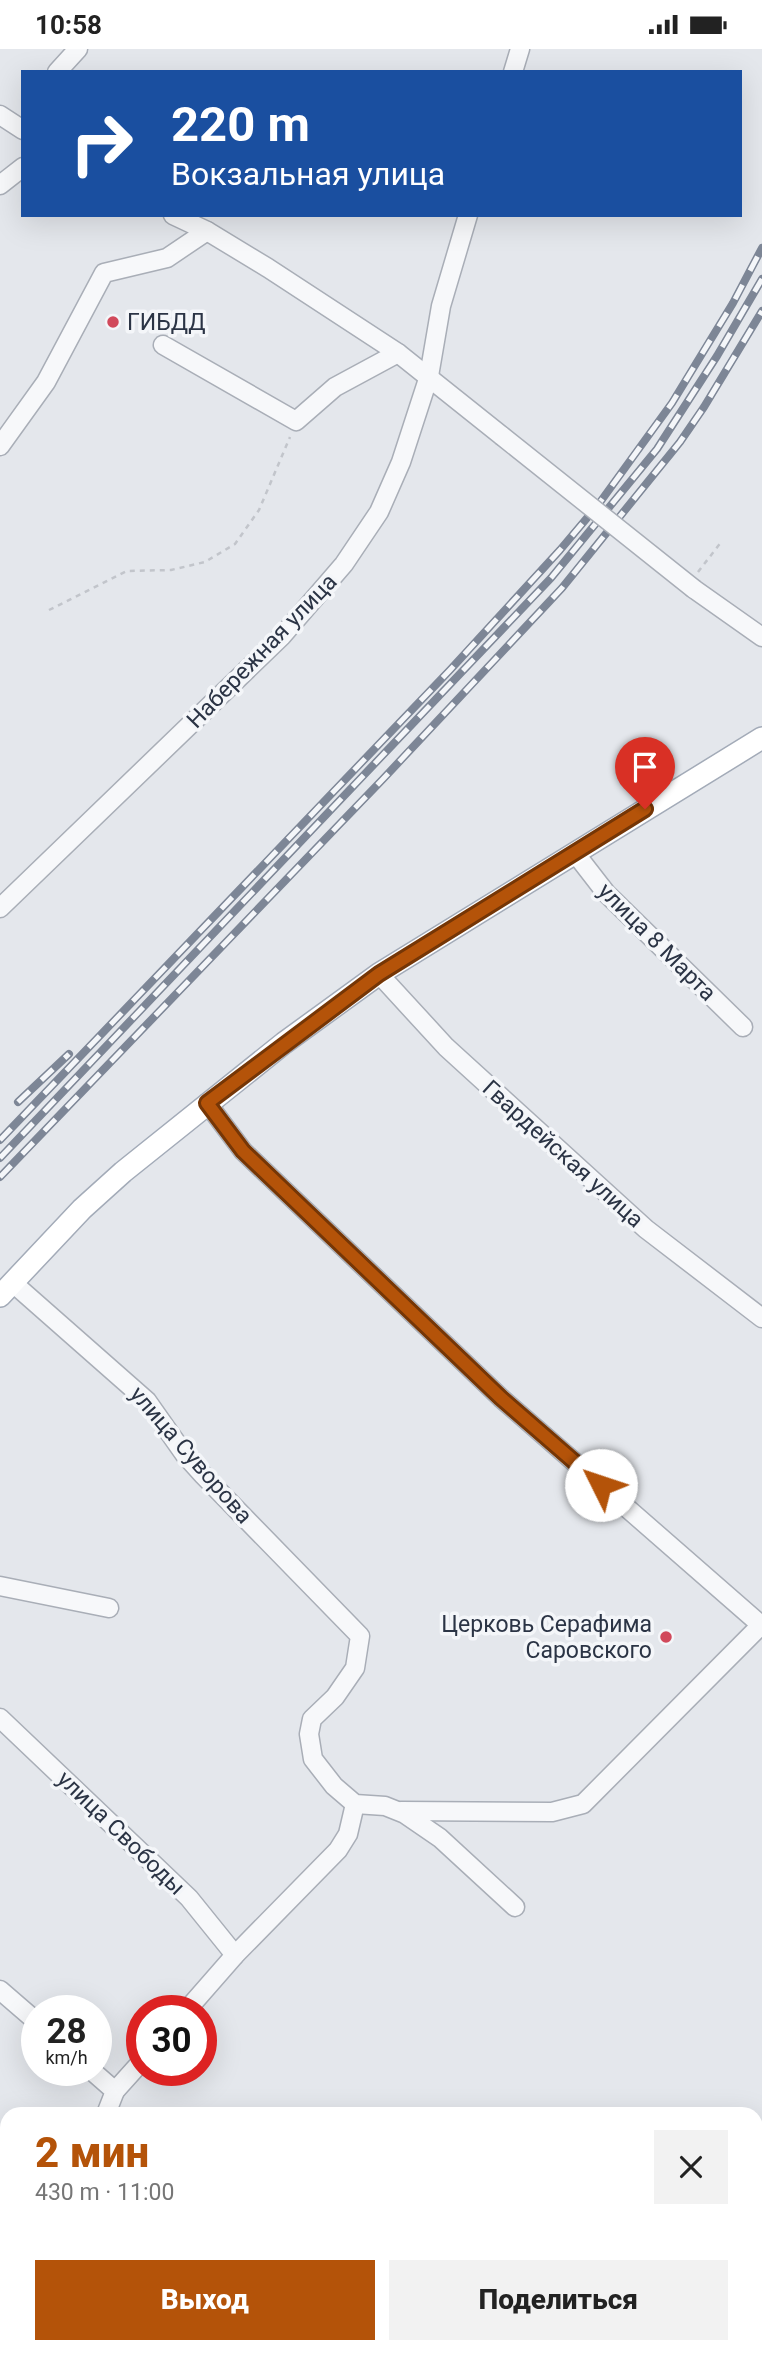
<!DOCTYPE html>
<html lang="ru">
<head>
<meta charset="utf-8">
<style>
	:root { --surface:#fff; --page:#f2f2f2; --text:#222; --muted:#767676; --accent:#b45309 }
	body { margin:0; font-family:Roboto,sans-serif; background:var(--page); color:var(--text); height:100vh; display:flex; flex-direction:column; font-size:26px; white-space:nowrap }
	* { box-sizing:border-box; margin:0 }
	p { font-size:23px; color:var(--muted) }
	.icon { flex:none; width:38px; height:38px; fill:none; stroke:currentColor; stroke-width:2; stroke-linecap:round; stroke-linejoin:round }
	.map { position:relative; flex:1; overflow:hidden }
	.details { position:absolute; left:0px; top:2058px; width:763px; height:247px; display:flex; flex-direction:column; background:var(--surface); border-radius:21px 21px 0 0; box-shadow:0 7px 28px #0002 }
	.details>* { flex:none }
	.banner { position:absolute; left:21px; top:21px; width:721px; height:147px; border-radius:0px; box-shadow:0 7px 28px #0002; background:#1a4fa0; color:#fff; overflow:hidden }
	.speed { position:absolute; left:21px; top:1946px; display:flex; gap:14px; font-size:35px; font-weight:700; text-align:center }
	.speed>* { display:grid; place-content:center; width:91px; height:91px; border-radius:50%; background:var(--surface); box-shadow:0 7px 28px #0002; line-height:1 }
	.speed small { font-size:18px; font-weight:400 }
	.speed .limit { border:10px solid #d22; background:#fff; color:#111 }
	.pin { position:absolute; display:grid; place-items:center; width:60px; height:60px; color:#fff; margin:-72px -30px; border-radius:50% 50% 50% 0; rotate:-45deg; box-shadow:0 0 7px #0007 }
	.pin .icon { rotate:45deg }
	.me { position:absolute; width:77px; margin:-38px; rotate:311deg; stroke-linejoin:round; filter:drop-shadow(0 0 5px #0008) }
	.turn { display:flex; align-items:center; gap:24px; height:147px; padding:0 35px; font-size:32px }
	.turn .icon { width:91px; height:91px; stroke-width:2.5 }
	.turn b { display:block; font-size:49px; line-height:60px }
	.round { display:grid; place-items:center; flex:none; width:74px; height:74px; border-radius:0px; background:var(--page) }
	.overview { display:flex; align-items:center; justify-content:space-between; height:119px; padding:0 35px }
	h1 { font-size:42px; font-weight:800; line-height:52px; color:var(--accent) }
	.action { display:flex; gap:14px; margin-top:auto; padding:14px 35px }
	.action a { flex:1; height:80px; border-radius:0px; background:var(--accent); color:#fff; font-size:28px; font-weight:800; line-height:80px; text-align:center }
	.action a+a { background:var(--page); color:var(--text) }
	.status { display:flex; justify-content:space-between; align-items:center; height:49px; padding:0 35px; background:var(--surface); direction:ltr }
	.status svg { height:19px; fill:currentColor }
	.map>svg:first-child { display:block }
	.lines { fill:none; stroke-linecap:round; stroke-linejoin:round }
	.minor-casing { stroke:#a9aeb7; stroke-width:21 }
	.major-casing { stroke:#a3abb8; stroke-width:24 }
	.path { stroke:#c2c5cb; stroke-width:2.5; stroke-dasharray:5 5; stroke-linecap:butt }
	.minor { stroke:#f7f8fa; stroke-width:18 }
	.major { stroke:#fff; stroke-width:21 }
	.rail-casing { stroke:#7d8696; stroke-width:8 }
	.rail { stroke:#f4f6f9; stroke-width:5; stroke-dasharray:16; stroke-linecap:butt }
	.minor-bridge-casing { stroke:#a9aeb7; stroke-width:21; stroke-linecap:butt }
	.minor-bridge { stroke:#f7f8fa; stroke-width:18 }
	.route-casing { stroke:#753606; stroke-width:18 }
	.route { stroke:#b45309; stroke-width:12 }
	.poi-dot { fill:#d1495b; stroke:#f4f6f9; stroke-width:2.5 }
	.labels { text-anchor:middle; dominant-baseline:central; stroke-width:7; stroke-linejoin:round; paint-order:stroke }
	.poi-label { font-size:23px; fill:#2b3445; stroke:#f4f6f9; text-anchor:start }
	.street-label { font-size:23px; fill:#2b3445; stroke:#f4f6f9 }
</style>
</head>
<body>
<div class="status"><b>10:58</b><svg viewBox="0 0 49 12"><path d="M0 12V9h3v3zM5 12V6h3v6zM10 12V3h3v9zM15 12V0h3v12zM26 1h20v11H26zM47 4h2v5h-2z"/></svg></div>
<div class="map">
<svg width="762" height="2304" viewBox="0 0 762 2304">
	<rect width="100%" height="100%" fill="#e4e7ec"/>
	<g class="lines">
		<g class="minor-casing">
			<g id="minor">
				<path d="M57,23L78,0"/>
				<path d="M513,23L520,0"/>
				<path d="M0,66L23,81"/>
				<path d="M0,136L23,118"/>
				<path d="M173,166L207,182L268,219L398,304L502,387"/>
				<path d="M163,296L296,372L335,338L398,304"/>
				<path d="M0,397L46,333L104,224L167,209L207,182"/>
				<path d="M694,540L762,588"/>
				<path d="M575,804L606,844L743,978"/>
				<path d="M0,859L282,587L344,515L379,463L401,413L429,327L441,257L468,166"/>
				<path d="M379,925L446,998L646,1180L762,1269"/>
				<path d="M207,1054L243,1102L501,1349L761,1576"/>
				<path d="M13,1234L147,1352L185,1406L203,1426L360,1587L355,1619L335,1648L312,1670L309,1685L313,1710L334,1737L355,1755L385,1757L405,1765L440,1789L515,1858"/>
				<path d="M0,1537L109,1559"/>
				<path d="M0,1669L189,1849L235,1906"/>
				<path d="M401,1762L552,1763L583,1755L762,1575"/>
				<path d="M0,1941L37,1973"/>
				<path d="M186,1962L235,1906L338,1801L348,1785L355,1755"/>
				<path d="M91,2021L115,2042L106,2065"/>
				<path d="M115,2042L142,2012"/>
				<path d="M0,2186L7,2178"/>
				<path d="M254,2298L260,2304"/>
			</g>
		</g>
		<g class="major-casing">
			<path id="major" d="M0,1247L82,1160L123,1123L284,994L379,925L762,689"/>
		</g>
		<g class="path">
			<path d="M698,523L722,492"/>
			<path d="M49,561L127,522L171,521L205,513L235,495L259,461L290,388"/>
		</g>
		<use href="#minor" class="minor"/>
		<use href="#major" class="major"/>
		<g class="rail-casing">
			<g id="rail">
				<path d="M18,1053L69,1005"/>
				<path d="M0,1091L450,621L560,501L598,456L672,354L733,254L762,199"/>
				<path d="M0,1109L551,529L657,400L717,307L762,230"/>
				<path d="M0,1128L383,730L562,539L680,393L704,358L762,262"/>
			</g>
		</g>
		<use href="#rail" class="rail"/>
		<g class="minor-bridge-casing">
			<path id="minor-bridge" d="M502,387L694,540"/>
		</g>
		<use href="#minor-bridge" class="minor-bridge"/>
	</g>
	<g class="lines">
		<g class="route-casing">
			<path id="route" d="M601,1436L501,1349L243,1102L207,1054L379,925L645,760"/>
		</g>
		<use href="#route" class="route"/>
	</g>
	<g class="poi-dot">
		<circle cx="113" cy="273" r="7"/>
		<circle cx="666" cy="1588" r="7"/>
	</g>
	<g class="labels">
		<g class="poi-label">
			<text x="127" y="273">ГИБДД</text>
			<text x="652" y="1575" text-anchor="end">Церковь Серафима<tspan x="652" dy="26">Саровского</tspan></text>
		</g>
		<g class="street-label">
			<text transform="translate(262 602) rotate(-46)">Набережная улица</text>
			<text transform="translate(657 893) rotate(45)">улица 8 Марта</text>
			<text transform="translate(563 1105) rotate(42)">Гвардейская улица</text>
			<text transform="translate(191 1406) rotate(49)">улица Суворова</text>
			<text transform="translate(121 1784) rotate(44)">улица Свободы</text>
		</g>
	</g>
</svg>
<div class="speed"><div>28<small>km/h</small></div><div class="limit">30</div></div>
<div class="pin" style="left:645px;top:760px;background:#d93025"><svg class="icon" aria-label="arrive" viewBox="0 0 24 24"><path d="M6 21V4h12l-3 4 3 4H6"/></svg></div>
<svg class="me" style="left:601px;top:1436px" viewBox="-20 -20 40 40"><circle r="19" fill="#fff"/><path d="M0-13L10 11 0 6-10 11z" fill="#b45309"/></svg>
<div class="banner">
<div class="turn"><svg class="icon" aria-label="right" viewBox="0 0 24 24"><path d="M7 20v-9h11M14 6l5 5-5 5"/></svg><div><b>220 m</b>Вокзальная улица</div></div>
</div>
<section class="details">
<div class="overview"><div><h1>2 мин</h1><p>430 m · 11:00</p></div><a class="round"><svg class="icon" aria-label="close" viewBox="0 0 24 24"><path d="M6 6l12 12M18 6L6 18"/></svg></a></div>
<div class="action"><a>Выход</a><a>Поделиться</a></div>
</section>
</div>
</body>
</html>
